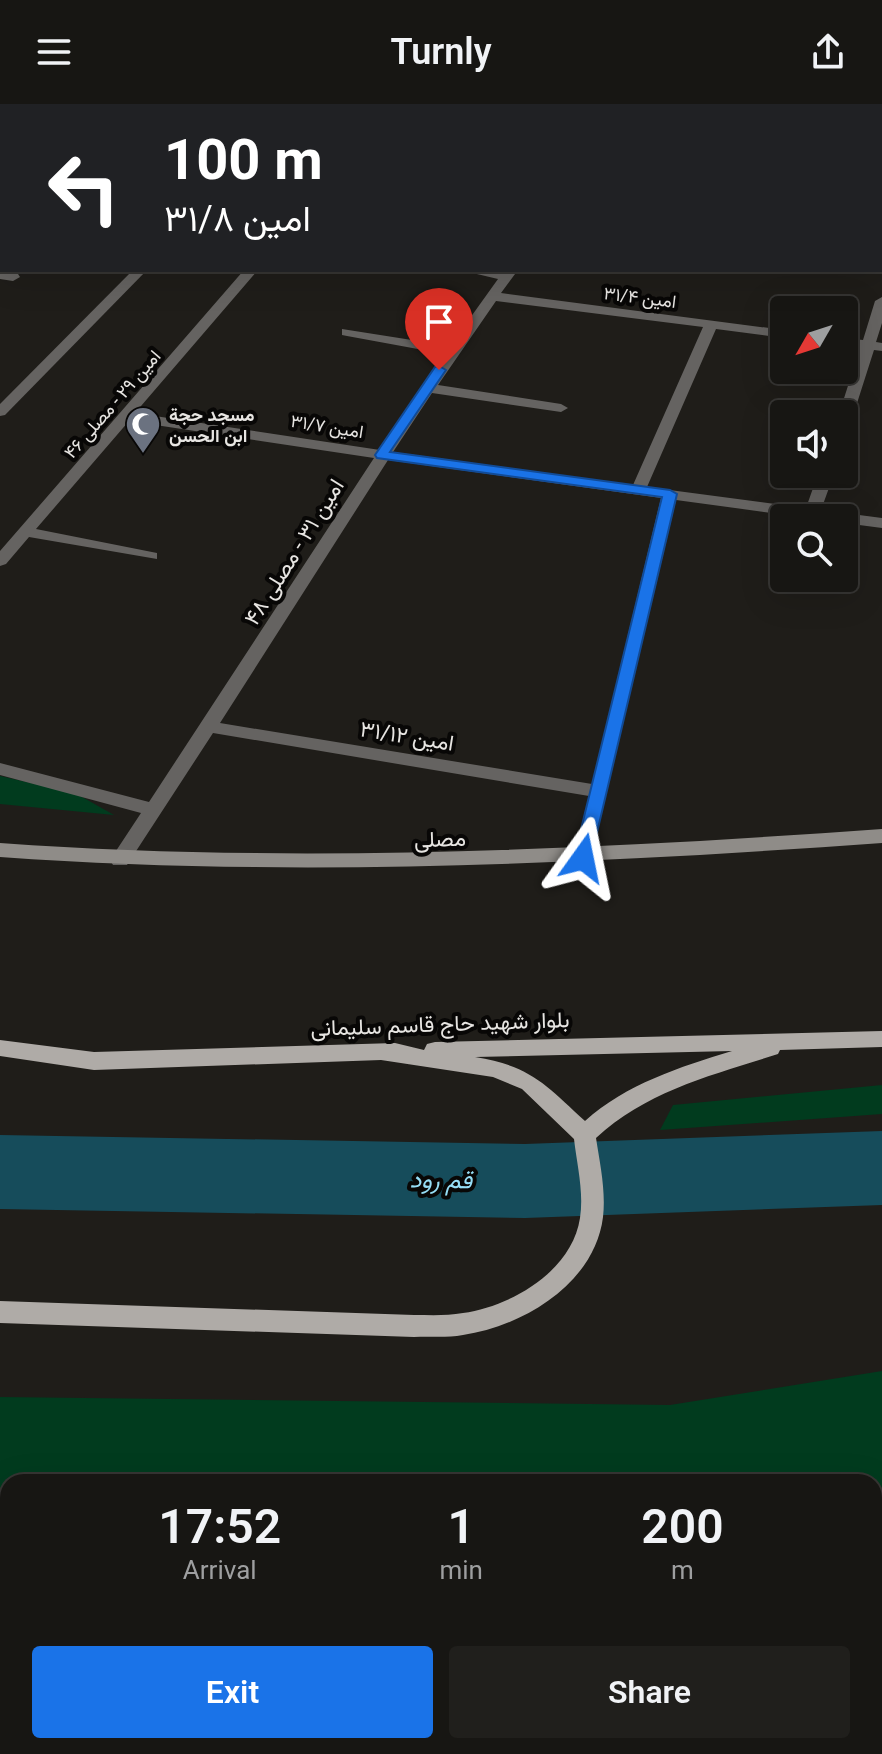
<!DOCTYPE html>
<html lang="en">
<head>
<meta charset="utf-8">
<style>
	:root { --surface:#171613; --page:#201f1c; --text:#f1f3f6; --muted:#9e9fa0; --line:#363533; --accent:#1a73e8 }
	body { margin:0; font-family:Roboto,Vazirmatn,sans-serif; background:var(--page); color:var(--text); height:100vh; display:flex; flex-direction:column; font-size:30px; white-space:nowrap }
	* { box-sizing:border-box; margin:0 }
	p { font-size:26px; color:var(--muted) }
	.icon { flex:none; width:44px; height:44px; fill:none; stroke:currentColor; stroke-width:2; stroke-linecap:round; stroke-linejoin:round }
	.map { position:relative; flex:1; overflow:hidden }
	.panel { position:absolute; left:0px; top:1370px; width:882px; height:280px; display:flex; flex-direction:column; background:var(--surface); border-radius:24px 24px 0 0; box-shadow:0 8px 32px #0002,0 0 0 2px var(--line) }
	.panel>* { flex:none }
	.guide { position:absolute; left:0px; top:0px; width:882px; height:168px; box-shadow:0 8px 32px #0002,0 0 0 2px var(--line); background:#202124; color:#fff; overflow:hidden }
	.needle { width:52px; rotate:231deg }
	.tools { position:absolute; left:770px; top:192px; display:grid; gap:16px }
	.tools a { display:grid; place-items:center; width:88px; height:88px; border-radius:8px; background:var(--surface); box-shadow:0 8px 32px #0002,0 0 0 2px var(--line); font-size:40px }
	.pin { position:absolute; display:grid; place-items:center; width:68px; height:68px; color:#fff; margin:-82px -34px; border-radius:50% 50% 50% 0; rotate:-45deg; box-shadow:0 0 8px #0007 }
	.pin .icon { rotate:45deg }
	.me { position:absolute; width:88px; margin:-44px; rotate:12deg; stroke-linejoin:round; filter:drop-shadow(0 0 6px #0008) }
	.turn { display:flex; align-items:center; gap:28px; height:168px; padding:0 32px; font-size:36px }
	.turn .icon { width:104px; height:104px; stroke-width:2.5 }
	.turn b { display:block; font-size:56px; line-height:68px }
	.eta { display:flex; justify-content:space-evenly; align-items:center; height:136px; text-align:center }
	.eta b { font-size:48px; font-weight:600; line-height:56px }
	.button { display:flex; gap:16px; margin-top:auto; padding:16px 32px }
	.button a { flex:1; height:92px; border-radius:8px; background:var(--accent); color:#fff; font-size:32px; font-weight:600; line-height:92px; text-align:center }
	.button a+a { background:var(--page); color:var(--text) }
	header { display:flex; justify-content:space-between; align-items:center; height:104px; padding:0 32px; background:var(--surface); font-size:36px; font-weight:600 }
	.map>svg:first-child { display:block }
	.green { fill:#013b1e; fill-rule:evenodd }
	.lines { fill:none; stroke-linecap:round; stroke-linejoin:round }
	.river { fill:#164c5b; fill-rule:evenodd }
	.minor { fill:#656361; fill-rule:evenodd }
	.secondary { fill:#8f8c88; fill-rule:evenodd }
	.primary { fill:#afaba7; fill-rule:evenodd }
	.wall { fill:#533f1b }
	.building { fill:#635130; stroke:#78684c; stroke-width:2 }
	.route { fill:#1a73e8; stroke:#114b97; stroke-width:2 }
	.labels { text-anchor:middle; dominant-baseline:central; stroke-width:8; stroke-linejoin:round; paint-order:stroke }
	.far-street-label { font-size:18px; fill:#e7e5e2; stroke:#080706 }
	.far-poi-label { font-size:18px; font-weight:bold; fill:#e7e5e2; stroke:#080706; text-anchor:start }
	.street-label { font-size:22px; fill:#e7e5e2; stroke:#080706 }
	.water-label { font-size:24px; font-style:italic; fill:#96def6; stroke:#080706 }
</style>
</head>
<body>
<header><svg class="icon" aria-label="menu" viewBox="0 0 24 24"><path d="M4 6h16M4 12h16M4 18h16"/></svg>Turnly<svg class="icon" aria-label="share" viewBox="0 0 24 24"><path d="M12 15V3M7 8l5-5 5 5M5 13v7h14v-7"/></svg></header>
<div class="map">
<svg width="882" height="1650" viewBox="0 0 882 1650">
	<rect width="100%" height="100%" fill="#1f1d19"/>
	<g class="green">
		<path d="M0,672L75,689L114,711L0,700Z"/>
		<path d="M882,981V1010L660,1026L673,1001Z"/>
		<path d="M882,1267V1650H0V1293L670,1301ZM8,1378H874V1642H8Z"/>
	</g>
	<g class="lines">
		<path class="river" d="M882,1027V1101L525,1114L0,1105V1031L525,1040Z"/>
		<g class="minor">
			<path d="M63,0H75L61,2Z"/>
			<path d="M297,0H309L295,2Z"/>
			<path d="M389,0H401L387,2Z"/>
			<path d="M2,53V62L0,63V54Z"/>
			<path d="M133,166H147L5,311L0,312V300Z"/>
			<path d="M244,166H258L135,309L380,346L445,250L347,232L342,231V225L450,242L498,175L460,166H518L501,189L784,226V234L716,225L647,383L806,404L818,370H834L821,406L882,414V424L844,419V414H809L676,396L590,759L583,761L573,754L589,692L213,629L127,761H113L110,756L141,709L0,671V659L149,698L374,354L129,317L36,425L157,449V455L29,433L6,460L0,462V447ZM496,197L703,223L633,381L393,348L432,289L561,308L568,304L561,300L438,281ZM388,356L661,394L592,680L220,619Z"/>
			<path d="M0,167L18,170L20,173L13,177L0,175Z"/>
			<path d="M882,193V219L876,238L882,239V247L874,246L851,318L844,322V310H839L860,244L844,242V234L863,236L875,197Z"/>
		</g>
		<g class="secondary">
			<path d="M519,0H549L551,2H521Z"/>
			<path d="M764,0H794L796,2H766Z"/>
			<rect x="880" y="8" width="2" height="6"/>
			<rect x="880" y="32" width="2" height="8"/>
			<path d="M882,725V739C586,760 296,774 0,753V739C295,760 587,746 882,725Z"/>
		</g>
		<path class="primary" d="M882,927V943L780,946L778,950C713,971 648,986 596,1034C600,1060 606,1087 603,1113C595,1179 524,1222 463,1231C447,1234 430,1232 414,1233L0,1219V1197L414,1211C430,1211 447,1212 463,1209C512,1202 572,1167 580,1114C584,1088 577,1061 574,1035L522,985L493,973L381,956L94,966L0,952V936L94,948L395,939L424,946L427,940L435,938ZM732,947C680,963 626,980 585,1017C546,981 531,962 475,953Z"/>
	</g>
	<path class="wall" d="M0,1440L8,1442V1560L0,1558Z"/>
	<path class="building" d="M0,1440L8,1442V1548L0,1546Z"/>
	<path class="route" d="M439,262L446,266L390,348L670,386L677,390L591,754L583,760L574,754L662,393L377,354L375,351L435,263Z"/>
	<defs>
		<g id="mosque-pin" transform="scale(1.8)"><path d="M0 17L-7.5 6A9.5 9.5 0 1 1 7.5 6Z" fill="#6b7280" stroke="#080706"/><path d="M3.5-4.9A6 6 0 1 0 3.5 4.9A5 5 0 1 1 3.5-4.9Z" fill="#fff"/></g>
	</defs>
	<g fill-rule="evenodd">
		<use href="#mosque-pin" x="143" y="320"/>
	</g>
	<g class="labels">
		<g class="far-street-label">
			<text transform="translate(640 193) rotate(7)">امین ۳۱/۴</text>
			<text transform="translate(112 300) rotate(-49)">امین ۲۹ - مصلی ۴۶</text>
			<text transform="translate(327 322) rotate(9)">امین ۳۱/۷</text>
		</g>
		<g class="far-poi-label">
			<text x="169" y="310">مسجد حجة<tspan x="169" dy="21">ابن الحسن</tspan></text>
		</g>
		<g class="street-label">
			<text transform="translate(294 448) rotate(-58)">امین ۳۱ - مصلی ۴۸</text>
			<text transform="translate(407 632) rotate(9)">امین ۳۱/۱۲</text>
			<text transform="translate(440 735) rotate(-2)">مصلی</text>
			<text transform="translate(440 920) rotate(-2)">بلوار شهید حاج قاسم سلیمانی</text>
		</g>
		<g class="water-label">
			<text transform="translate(441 1076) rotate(1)">قم رود</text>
		</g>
	</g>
</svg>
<div class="tools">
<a><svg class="needle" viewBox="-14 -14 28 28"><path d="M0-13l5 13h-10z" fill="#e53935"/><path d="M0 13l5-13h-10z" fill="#9e9fa0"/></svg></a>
<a><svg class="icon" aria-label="sound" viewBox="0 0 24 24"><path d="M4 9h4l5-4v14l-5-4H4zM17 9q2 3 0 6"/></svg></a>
<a><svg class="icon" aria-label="search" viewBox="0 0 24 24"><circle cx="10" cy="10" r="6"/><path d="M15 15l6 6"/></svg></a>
</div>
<div class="pin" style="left:439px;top:266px;background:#d93025"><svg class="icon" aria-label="arrive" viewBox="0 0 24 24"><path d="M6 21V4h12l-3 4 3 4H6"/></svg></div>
<svg class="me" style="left:583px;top:754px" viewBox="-20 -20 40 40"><path d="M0-17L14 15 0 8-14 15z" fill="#1a73e8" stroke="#fff" stroke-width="4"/></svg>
<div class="guide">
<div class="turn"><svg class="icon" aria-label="left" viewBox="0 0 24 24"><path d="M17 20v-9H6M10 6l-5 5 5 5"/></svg><div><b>100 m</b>امین ۳۱/۸</div></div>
</div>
<section class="panel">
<div class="eta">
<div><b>17:52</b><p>Arrival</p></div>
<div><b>1</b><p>min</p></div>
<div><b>200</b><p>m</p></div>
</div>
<div class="button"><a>Exit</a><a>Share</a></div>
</section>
</div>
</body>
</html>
